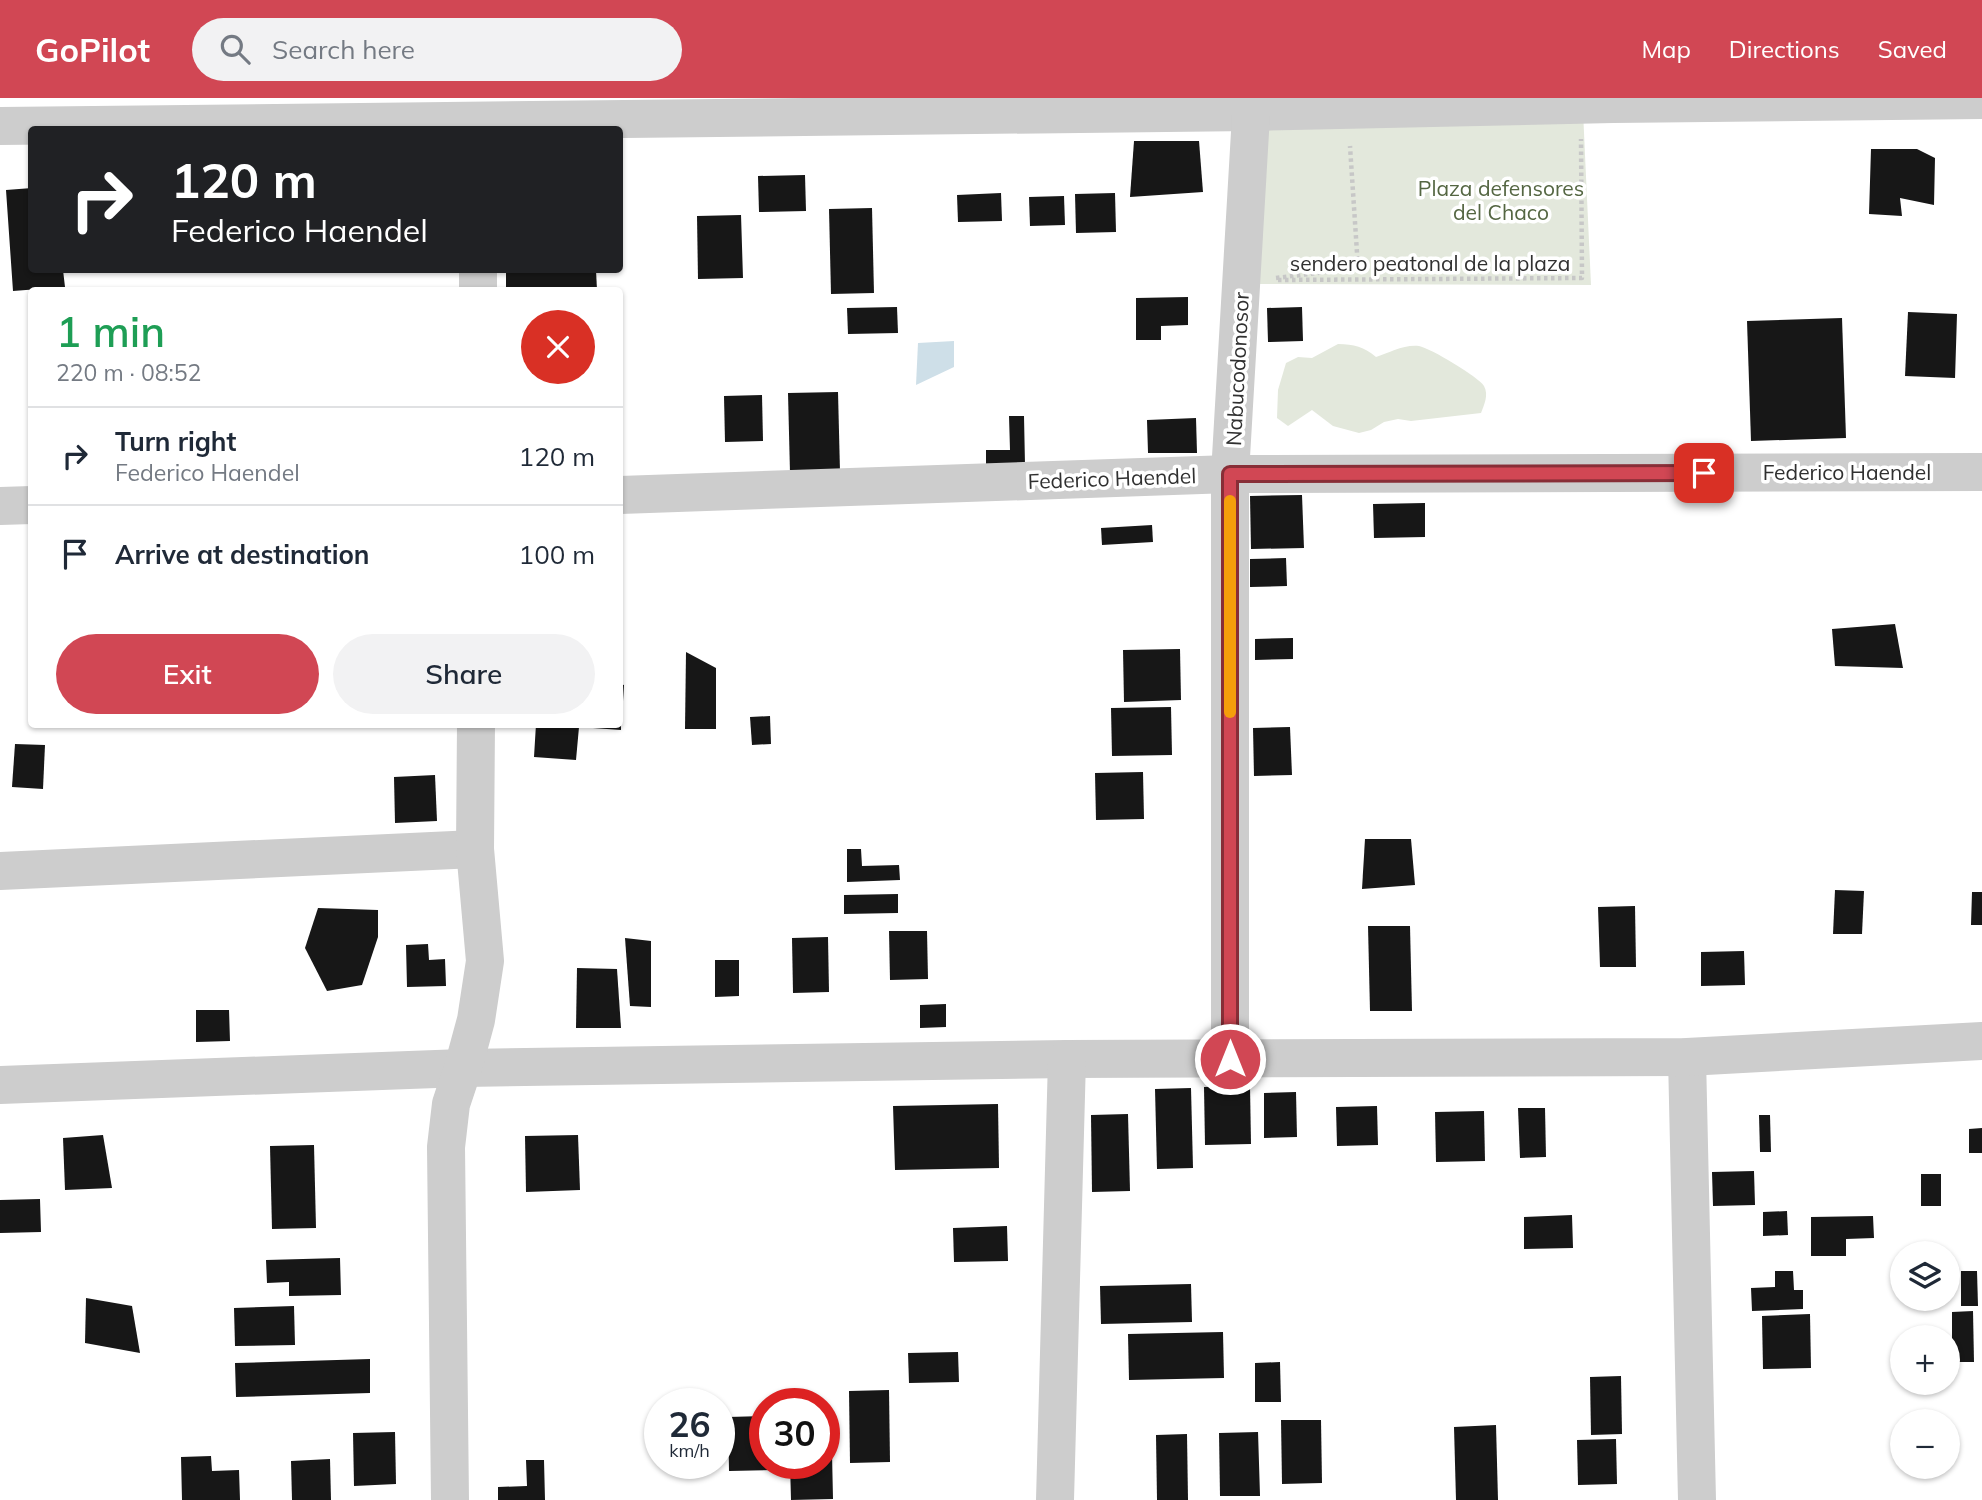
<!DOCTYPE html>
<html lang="en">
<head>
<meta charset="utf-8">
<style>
	:root { --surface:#fff; --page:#f2f2f3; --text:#1f2937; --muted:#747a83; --line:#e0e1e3; --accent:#d14754 }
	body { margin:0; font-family:Mulish,sans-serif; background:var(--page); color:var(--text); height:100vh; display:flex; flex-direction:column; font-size:26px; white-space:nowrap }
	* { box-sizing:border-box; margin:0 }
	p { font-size:23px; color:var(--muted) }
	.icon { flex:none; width:38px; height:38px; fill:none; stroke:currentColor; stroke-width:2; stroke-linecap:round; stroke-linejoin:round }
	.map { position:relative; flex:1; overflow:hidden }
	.drawer { position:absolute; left:28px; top:189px; width:595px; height:441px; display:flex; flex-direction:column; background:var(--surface); border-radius:7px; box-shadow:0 2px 5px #0004 }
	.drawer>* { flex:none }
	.hud { position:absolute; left:28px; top:28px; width:595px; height:147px; border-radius:7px; box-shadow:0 2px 5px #0004; background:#202124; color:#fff; overflow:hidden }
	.tools { position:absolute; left:1890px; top:1143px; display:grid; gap:14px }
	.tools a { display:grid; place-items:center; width:70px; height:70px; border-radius:50%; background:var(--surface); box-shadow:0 2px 5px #0004; font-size:35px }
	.speed { position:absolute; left:644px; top:1290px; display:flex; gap:14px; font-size:35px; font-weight:700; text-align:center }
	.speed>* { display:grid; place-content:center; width:91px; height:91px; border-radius:50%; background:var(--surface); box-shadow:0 2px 5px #0004; line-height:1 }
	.speed small { font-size:18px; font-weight:400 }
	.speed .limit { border:10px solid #d22; background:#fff; color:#111 }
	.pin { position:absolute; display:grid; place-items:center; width:60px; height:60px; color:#fff; margin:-30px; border-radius:14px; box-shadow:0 4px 10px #0006 }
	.me { position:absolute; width:77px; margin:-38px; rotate:0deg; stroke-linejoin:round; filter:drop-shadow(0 0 5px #0008) }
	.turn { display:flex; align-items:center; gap:24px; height:147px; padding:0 28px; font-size:32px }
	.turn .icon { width:91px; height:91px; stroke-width:2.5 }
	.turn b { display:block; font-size:49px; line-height:60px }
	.round { display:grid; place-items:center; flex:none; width:74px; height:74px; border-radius:37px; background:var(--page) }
	.head { display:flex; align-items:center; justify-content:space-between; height:119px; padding:0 28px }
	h1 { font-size:42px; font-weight:600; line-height:52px; color:#1e9e55 }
	.button { display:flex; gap:14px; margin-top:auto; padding:14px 28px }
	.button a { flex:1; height:80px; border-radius:42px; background:var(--accent); color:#fff; font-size:28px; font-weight:600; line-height:80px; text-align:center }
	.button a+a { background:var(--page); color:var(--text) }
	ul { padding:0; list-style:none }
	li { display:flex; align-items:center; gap:21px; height:98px; padding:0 28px; border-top:2px solid var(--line) }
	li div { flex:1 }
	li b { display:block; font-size:26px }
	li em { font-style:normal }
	header { display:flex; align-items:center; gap:42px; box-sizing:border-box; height:98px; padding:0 35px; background:var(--accent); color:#fff }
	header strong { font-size:33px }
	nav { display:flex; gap:38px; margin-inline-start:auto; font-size:24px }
	.search { width:490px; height:63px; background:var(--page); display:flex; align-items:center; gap:18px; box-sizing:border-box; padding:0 24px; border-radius:38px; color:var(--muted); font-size:26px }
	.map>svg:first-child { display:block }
	.green { fill:#e3e8dc }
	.water { fill:#cedfe8 }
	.building { fill:#171717 }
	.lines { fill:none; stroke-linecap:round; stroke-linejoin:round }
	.path { stroke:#c7c7c7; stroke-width:4.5; stroke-dasharray:3.5 3.5; stroke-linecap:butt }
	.street { stroke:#cdcdcd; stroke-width:38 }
	.route-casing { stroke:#882e37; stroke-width:18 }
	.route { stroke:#d14754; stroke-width:12 }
	.slow { stroke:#f59e0b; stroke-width:12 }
	.labels { text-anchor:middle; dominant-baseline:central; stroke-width:7; stroke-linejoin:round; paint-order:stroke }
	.park-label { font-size:21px; fill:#546642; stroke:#fff }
	.street-label { font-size:21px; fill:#303030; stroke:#fff }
</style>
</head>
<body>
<header>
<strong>GoPilot</strong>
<div class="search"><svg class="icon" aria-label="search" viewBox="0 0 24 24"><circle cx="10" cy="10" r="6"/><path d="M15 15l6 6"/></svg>Search here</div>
<nav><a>Map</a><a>Directions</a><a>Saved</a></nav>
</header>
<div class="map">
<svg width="1982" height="1402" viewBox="0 0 1982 1402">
	<rect width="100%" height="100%" fill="#fff"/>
	<g class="green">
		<path d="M1583,13L1591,187L1258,186L1256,23Z"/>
		<path d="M1338,246C1354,246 1364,249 1376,259C1388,255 1405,246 1419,248C1430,250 1479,279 1484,288C1489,297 1484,307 1481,315L1411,323L1398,321L1384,324L1371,332L1359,335L1333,328L1312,312L1288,328L1277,320L1278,292L1286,265L1298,259L1312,260Z"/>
	</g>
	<path class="water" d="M954,243V269L916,287L918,245Z"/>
	<g class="building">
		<path d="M1134,43H1199L1203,94L1130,99Z"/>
		<path d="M1871,51H1917L1935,60L1934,107L1900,100L1902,118L1869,116Z"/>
		<path d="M805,77L806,113L759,114L758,78Z"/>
		<path d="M32,90V172H63L65,189L13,193L6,92Z"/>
		<path d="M1001,95L1002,123L958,124L957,97Z"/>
		<path d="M1115,95L1116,134L1076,135L1075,96Z"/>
		<path d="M1064,98L1065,127L1030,128L1029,99Z"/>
		<path d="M872,110L874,195L831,196L829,111Z"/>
		<path d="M741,117L743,180L698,181L697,118Z"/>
		<path d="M506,172H596L597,192H506Z"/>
		<path d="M1188,199V227L1161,228V242H1136V200Z"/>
		<path d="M897,209L898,235L848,236L847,210Z"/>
		<path d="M1302,209L1303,243L1268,244L1267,210Z"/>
		<path d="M1908,214L1957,216L1955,280L1905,278Z"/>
		<path d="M1842,220L1846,340L1751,343L1747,223Z"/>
		<path d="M838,294L840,374L790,375L788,295Z"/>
		<path d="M762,297L763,343L725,344L724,298Z"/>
		<path d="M1009,318H1024L1025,367L986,368V352H1010Z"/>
		<path d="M1196,320L1197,355H1148L1147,322Z"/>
		<path d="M1302,397L1304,450L1251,451L1250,398Z"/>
		<path d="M1425,405V439L1374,440L1373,406Z"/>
		<path d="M1152,427L1153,444L1102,447L1101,430Z"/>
		<path d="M1286,460L1287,488L1250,489V461Z"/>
		<path d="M1895,526L1903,570L1835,568L1832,531Z"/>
		<path d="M1293,540V561L1255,562V541Z"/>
		<path d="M1180,551L1181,602L1124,604L1123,552Z"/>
		<path d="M686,554L716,570V631H685Z"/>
		<path d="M620,586L624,587L622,619L620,618Z"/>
		<path d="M1171,609L1172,657L1112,658L1111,610Z"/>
		<path d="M770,618L771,646L752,647L750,619Z"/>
		<path d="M536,626H621V632L579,629L576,662L534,659Z"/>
		<path d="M1290,629L1292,677L1254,678L1253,630Z"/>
		<path d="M15,646L45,647L43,691L12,689Z"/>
		<path d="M1143,674L1144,721L1096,722L1095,675Z"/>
		<path d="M435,677L437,723L395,725L394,679Z"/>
		<path d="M1365,741H1411L1415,787L1362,791Z"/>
		<path d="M847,751H861L862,768L899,767L900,782L847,784Z"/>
		<path d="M1835,792L1864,793L1862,836H1833Z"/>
		<path d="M1972,794H1982V827H1971Z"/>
		<path d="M898,796V815L844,816V797Z"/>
		<path d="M1635,808L1636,869H1600L1598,809Z"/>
		<path d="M318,810L378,812V839L362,887L327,893L305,850Z"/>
		<path d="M1368,828H1410L1412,913H1370Z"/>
		<path d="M889,833H927L928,881L890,882Z"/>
		<path d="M828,839L829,894L793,895L792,840Z"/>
		<path d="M625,840L651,843V909L630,908Z"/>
		<path d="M428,846L429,862L445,861L446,888L407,889L406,847Z"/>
		<path d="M1744,853L1745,887L1701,888V854Z"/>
		<path d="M715,862H739V898L715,899Z"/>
		<path d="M577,870L617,871L621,930H576Z"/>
		<path d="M946,906V929L920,930V907Z"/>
		<path d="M196,912H229L230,943L196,944Z"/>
		<path d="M1250,988L1251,1046L1205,1047L1204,989Z"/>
		<path d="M1191,990L1193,1070L1157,1071L1155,991Z"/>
		<path d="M1296,994L1297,1039L1264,1040V995Z"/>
		<path d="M998,1006L999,1070L895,1072L893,1008Z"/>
		<path d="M1377,1008L1378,1047L1337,1048L1336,1009Z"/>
		<path d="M1518,1010H1545L1546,1059L1520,1060Z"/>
		<path d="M1484,1013L1485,1063L1436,1064L1435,1014Z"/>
		<path d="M1128,1016L1130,1093L1092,1094L1091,1017Z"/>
		<path d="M1759,1017H1770L1771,1054H1760Z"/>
		<path d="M1982,1030V1055H1969V1031Z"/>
		<path d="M103,1037L112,1090L65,1092L63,1040Z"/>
		<path d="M578,1037L580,1092L526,1094L525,1038Z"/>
		<path d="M314,1047L316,1130L272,1131L270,1048Z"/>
		<path d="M1754,1073L1755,1107L1713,1108L1712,1074Z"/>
		<rect x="1921" y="1076" width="20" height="32"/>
		<path d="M40,1101L41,1134L0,1135V1102Z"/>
		<path d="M1787,1113L1788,1137L1763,1138V1114Z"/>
		<path d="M1572,1117L1573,1150L1524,1151V1119Z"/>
		<path d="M1873,1118L1874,1140L1846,1141V1158H1811V1119Z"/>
		<path d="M1007,1128L1008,1163L954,1164L953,1130Z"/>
		<path d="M340,1160L341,1197L289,1198V1184L267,1185L266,1162Z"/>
		<path d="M1775,1173H1793L1794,1192H1803V1211L1752,1213L1751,1190L1775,1189Z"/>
		<path d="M1961,1173H1977L1978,1208H1961Z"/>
		<path d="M1191,1186L1192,1224L1101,1226L1100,1188Z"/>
		<path d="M86,1200L132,1208L140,1255L85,1245Z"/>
		<path d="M294,1208L295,1247L235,1248L234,1210Z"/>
		<path d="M1973,1213L1974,1264H1952V1214Z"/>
		<path d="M1810,1216L1811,1270L1763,1271L1762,1218Z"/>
		<path d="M1223,1234L1224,1280L1129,1282L1128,1236Z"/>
		<path d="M958,1254L959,1284L909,1285L908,1255Z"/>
		<path d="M370,1261V1295L236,1299L235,1265Z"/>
		<path d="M1280,1264L1281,1304H1255V1265Z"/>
		<path d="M1621,1278L1622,1336L1591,1337L1590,1279Z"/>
		<path d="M889,1292L890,1364L850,1365L849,1293Z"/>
		<path d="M765,1318V1365H774V1372L729,1373L728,1319Z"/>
		<path d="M1281,1322H1321L1322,1385L1282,1386Z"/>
		<path d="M1496,1327L1498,1402H1456L1454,1329Z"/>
		<path d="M395,1334L396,1386L354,1388L353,1335Z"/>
		<path d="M1258,1334L1260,1398H1220L1219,1335Z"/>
		<path d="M1187,1336L1188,1402H1157L1156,1337Z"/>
		<path d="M1616,1341L1617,1386L1578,1387L1577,1342Z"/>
		<path d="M824,1355H832L833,1401L791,1402L790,1365H824Z"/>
		<path d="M211,1358L212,1373L239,1372L240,1402H182L181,1359Z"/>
		<path d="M330,1361L331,1402H292L291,1363Z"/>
		<path d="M526,1362H544L545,1402H498V1389L527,1388Z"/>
	</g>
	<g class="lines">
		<g class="path">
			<path d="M1276,180L1358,170L1350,48"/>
			<path d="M1278,182L1582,180L1581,41"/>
		</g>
		<g class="street">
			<path d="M0,28L1252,14L1613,6L1982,2"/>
			<path d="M478,172V192"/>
			<path d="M620,397L1230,376L1982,374"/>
			<path d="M0,408L32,407"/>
			<path d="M0,773L475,751"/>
			<path d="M1687,959L1697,1402"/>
			<path d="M1230,961V376L1252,0"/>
			<path d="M0,987L463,970L1067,961L1687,959L1982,943"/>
			<path d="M450,1402L446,1049L451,1006L463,970L476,922L485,863L475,751L476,626"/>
			<path d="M1055,1402L1067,961"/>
		</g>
	</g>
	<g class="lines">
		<g class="route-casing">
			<path id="route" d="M1230,961V376L1704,375"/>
		</g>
		<use href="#route" class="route"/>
		<path class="slow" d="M1230,614V403"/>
	</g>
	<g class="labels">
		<g class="park-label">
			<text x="1501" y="90">Plaza defensores<tspan x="1501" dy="24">del Chaco</tspan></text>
		</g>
		<g class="street-label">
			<text x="1430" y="165">sendero peatonal de la plaza</text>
			<text transform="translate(1237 271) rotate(-87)">Nabucodonosor</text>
			<text x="1847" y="374">Federico Haendel</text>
			<text transform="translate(1112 380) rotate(-2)">Federico Haendel</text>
		</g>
	</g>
</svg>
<div class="tools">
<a><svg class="icon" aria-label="layers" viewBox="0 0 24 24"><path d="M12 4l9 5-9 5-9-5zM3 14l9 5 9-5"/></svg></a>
<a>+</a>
<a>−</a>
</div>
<div class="speed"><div>26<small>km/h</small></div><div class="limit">30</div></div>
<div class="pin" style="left:1704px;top:375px;background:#d93025"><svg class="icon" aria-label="arrive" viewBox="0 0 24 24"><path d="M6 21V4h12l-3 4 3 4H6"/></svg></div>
<svg class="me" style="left:1230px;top:961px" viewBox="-20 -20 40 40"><circle r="17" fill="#d14754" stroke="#fff" stroke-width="3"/><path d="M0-11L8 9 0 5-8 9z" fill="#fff"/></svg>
<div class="hud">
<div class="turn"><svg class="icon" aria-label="right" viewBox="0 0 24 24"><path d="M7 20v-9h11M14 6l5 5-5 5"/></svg><div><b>120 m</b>Federico Haendel</div></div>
</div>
<section class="drawer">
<div class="head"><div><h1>1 min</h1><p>220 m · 08:52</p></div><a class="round" style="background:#d93025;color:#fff"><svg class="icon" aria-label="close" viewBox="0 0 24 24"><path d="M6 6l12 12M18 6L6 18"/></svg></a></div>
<ul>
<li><svg class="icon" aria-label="right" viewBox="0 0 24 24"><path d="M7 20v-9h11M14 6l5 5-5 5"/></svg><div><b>Turn right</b><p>Federico Haendel</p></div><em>120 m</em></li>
<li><svg class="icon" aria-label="arrive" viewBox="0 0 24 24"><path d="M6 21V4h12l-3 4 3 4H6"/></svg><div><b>Arrive at destination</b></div><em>100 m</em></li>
</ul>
<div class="button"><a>Exit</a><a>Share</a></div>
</section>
</div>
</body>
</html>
